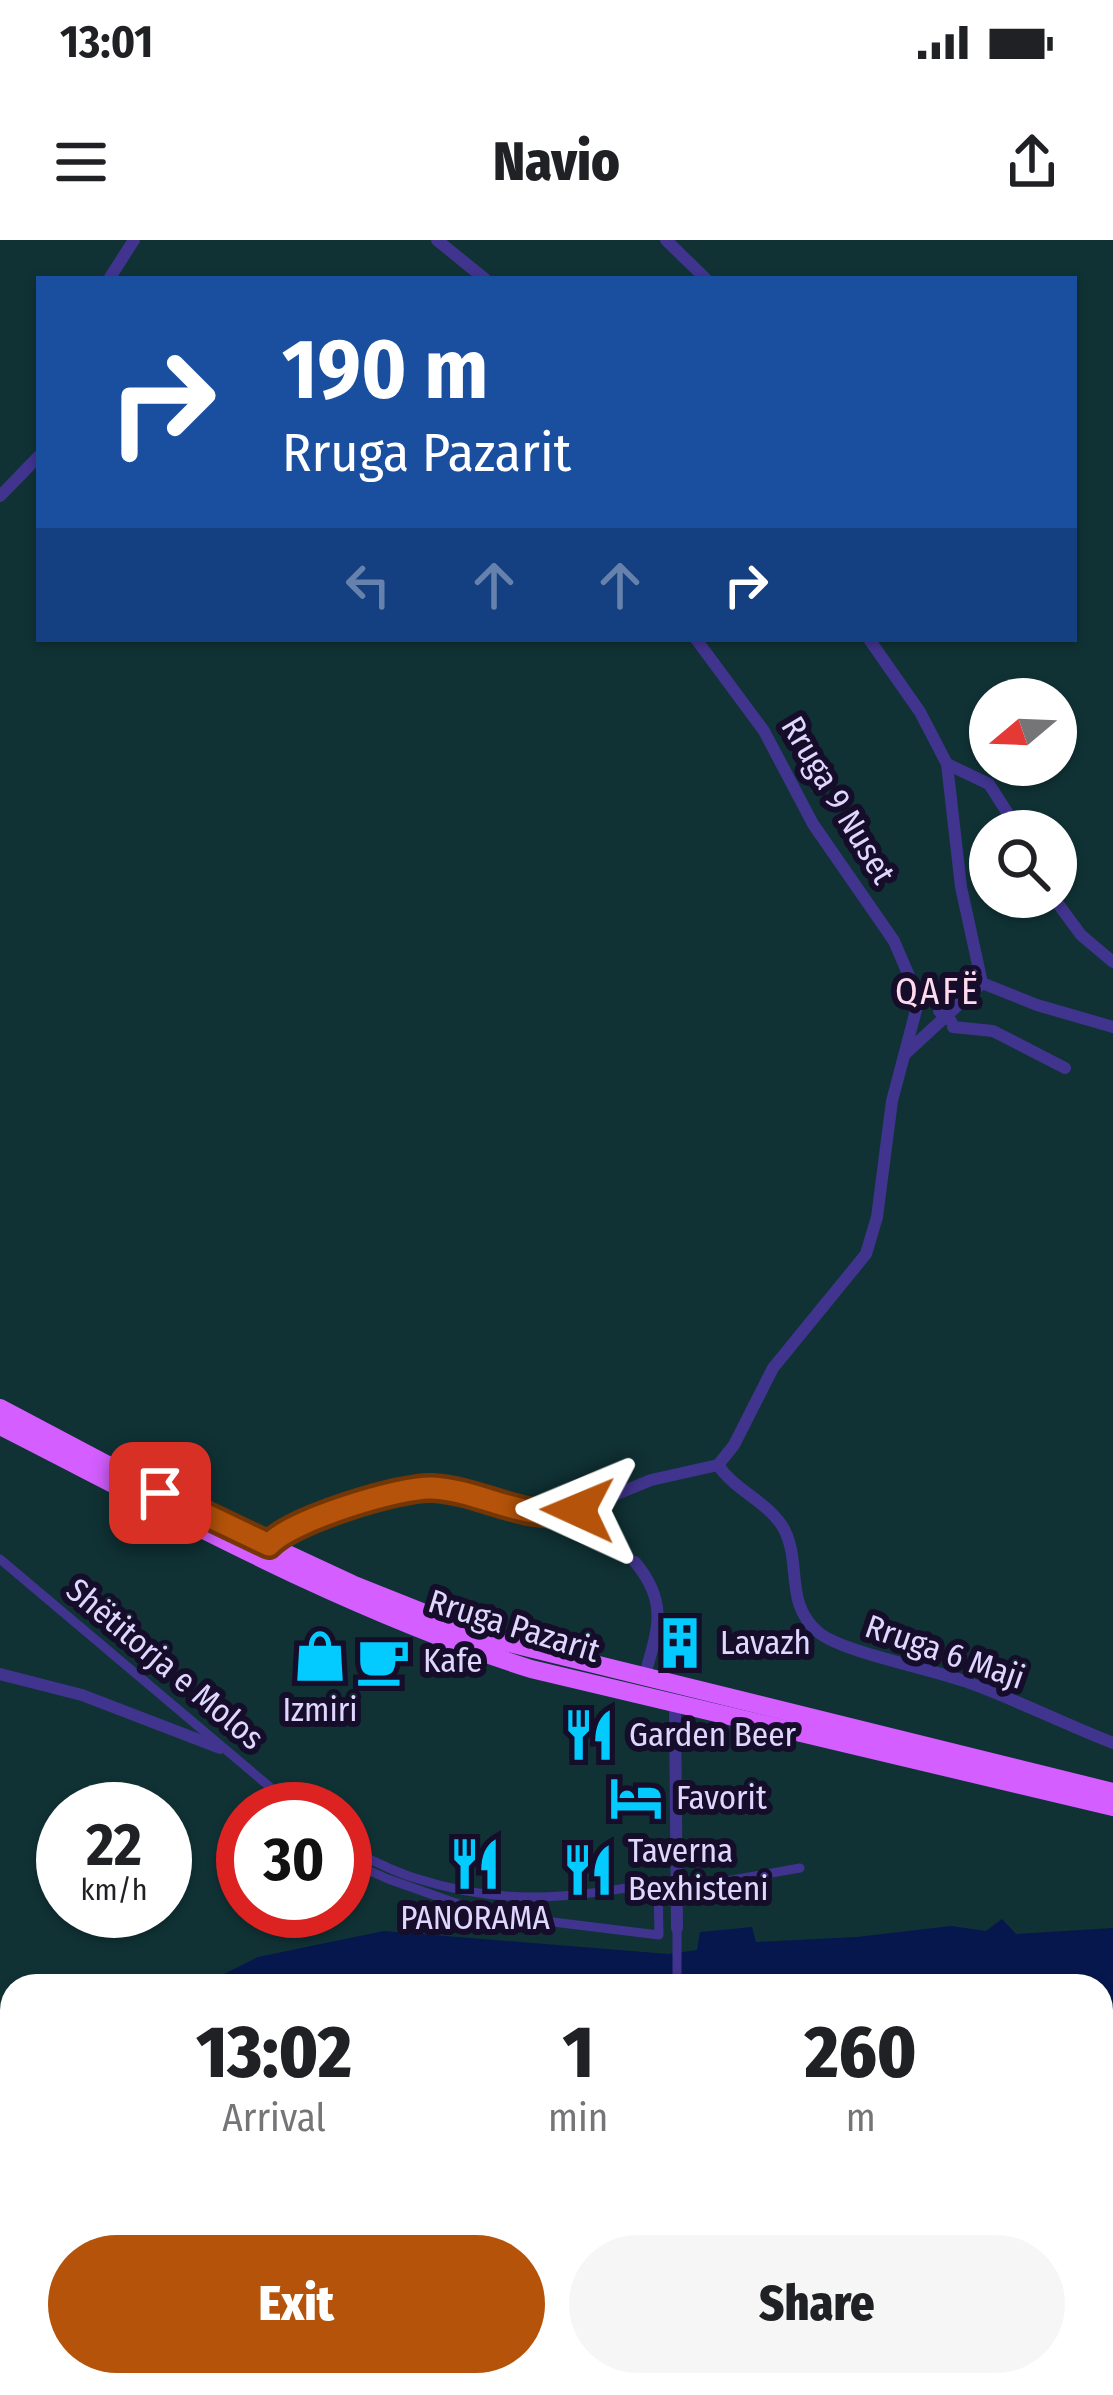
<!DOCTYPE html>
<html lang="en">
<head>
<meta charset="utf-8">
<style>
	:root { --surface:#fff; --page:#f6f6f6; --text:#202124; --muted:#757577; --accent:#b45309 }
	body { margin:0; font-family:"Fira Sans Condensed",sans-serif; background:var(--page); color:var(--text); height:100vh; display:flex; flex-direction:column; font-size:45px; white-space:nowrap }
	* { box-sizing:border-box; margin:0 }
	p { font-size:39px; color:var(--muted) }
	.icon { flex:none; width:66px; height:66px; fill:none; stroke:currentColor; stroke-width:2; stroke-linecap:round; stroke-linejoin:round }
	.map { position:relative; flex:1; overflow:hidden }
	.panel { position:absolute; left:0px; top:1734px; width:1113px; height:423px; display:flex; flex-direction:column; background:var(--surface); border-radius:36px 36px 0 0; box-shadow:0 3px 9px #0004 }
	.panel>* { flex:none }
	.banner { position:absolute; left:36px; top:36px; width:1041px; height:366px; border-radius:0px; box-shadow:0 3px 9px #0004; background:#1a4fa0; color:#fff; overflow:hidden }
	.needle { width:78px; rotate:251deg }
	.fabs { position:absolute; left:969px; top:438px; display:grid; gap:24px }
	.fabs a { display:grid; place-items:center; width:108px; height:108px; border-radius:50%; background:var(--surface); box-shadow:0 3px 9px #0004; font-size:60px }
	.speed { position:absolute; left:36px; top:1542px; display:flex; gap:24px; font-size:60px; font-weight:700; text-align:center }
	.speed>* { display:grid; place-content:center; width:156px; height:156px; border-radius:50%; background:var(--surface); box-shadow:0 3px 9px #0004; line-height:1 }
	.speed small { font-size:30px; font-weight:400 }
	.speed .limit { border:18px solid #d22; background:#fff; color:#111 }
	.pin { position:absolute; display:grid; place-items:center; width:102px; height:102px; color:#fff; margin:-51px; border-radius:24px; box-shadow:0 6px 18px #0006 }
	.me { position:absolute; width:132px; margin:-66px; rotate:271deg; stroke-linejoin:round; filter:drop-shadow(0 0 9px #0008) }
	.turn { display:flex; align-items:center; gap:42px; height:252px; padding:0 48px; font-size:54px }
	.turn .icon { width:156px; height:156px; stroke-width:2.5 }
	.turn b { display:block; font-size:84px; line-height:102px }
	.lanes { display:flex; align-items:center; height:114px; padding:0 48px; background:#0003; justify-content:center; gap:60px; direction:ltr }
	.lanes .off { opacity:.35 }
	.eta { display:flex; justify-content:space-evenly; align-items:center; height:204px; text-align:center }
	.eta b { font-size:72px; font-weight:800; line-height:84px }
	.button { display:flex; gap:24px; margin-top:auto; padding:24px 48px }
	.button a { flex:1; height:138px; border-radius:72px; background:var(--accent); color:#fff; font-size:48px; font-weight:800; line-height:138px; text-align:center }
	.button a+a { background:var(--page); color:var(--text) }
	.status { display:flex; justify-content:space-between; align-items:center; height:84px; padding:0 60px; background:var(--surface); direction:ltr }
	.status svg { height:33px; fill:currentColor }
	header { display:flex; justify-content:space-between; align-items:center; height:156px; padding:0 48px; background:var(--surface); font-size:54px; font-weight:800 }
	.map>svg:first-child { display:block }
	.green { fill:#103235; fill-rule:evenodd }
	.water { fill:#05174c }
	.lines { fill:none; stroke-linecap:round; stroke-linejoin:round }
	.canal { stroke:#05174c; stroke-width:12 }
	.pedestrian { stroke:#41348e; stroke-width:9 }
	.minor { stroke:#41348e; stroke-width:12 }
	.secondary { stroke:#816eff; stroke-width:16 }
	.primary { stroke:#d45eff; stroke-width:18 }
	.minor-bridge { stroke:#41348e; stroke-width:12 }
	.route-casing { stroke:#753606; stroke-width:30 }
	.route { stroke:#b45309; stroke-width:21 }
	.labels { text-anchor:middle; dominant-baseline:central; stroke-width:12; stroke-linejoin:round; paint-order:stroke }
	.street-label { font-size:33px; fill:#e0d7ff; stroke:#150d2a }
	.poi-label { font-size:33px; fill:#e0d7ff; stroke:#150d2a; text-anchor:start }
	.neighbourhood-label { font-size:36px; letter-spacing:3px; fill:#ffd9ed; stroke:#150d2a }
</style>
</head>
<body>
<div class="status"><b>13:01</b><svg viewBox="0 0 49 12"><path d="M0 12V9h3v3zM5 12V6h3v6zM10 12V3h3v9zM15 12V0h3v12zM26 1h20v11H26zM47 4h2v5h-2z"/></svg></div>
<header><svg class="icon" aria-label="menu" viewBox="0 0 24 24"><path d="M4 6h16M4 12h16M4 18h16"/></svg>Navio<svg class="icon" aria-label="share" viewBox="0 0 24 24"><path d="M12 15V3M7 8l5-5 5 5M5 13v7h14v-7"/></svg></header>
<div class="map">
<svg width="1113" height="2155" viewBox="0 0 1113 2155">
	<rect width="100%" height="100%" fill="#150d2a"/>
	<path class="green" d="M0,0H1113V2155H0ZM39,39H1074V399H39ZM990,459H1056V525H990ZM990,591H1056V657H990ZM63,1569H165V1671H63ZM243,1569H345V1671H243ZM12,1746H1101V2145H12Z"/>
	<g class="water">
		<path d="M1002,1679L1016,1694L1113,1688V2042L1101,2039V1746H214L220,1736L258,1717L384,1691L668,1714L697,1710L700,1692L752,1687L756,1702L857,1697L951,1686L986,1691Z"/>
		<path d="M12,2093V2145H179L170,2155H0V2106Z"/>
	</g>
	<g class="lines">
		<path class="canal" d="M0,1857L12,1854"/>
		<g class="pedestrian">
			<path d="M0,1319L296,1569"/>
			<path d="M345,1609C369,1617 390,1631 415,1638C505,1667 567,1658 658,1643L659,1695L487,1674L388,1639L361,1627L345,1614"/>
			<path d="M676,1650L800,1628"/>
			<path d="M677,1688V1746"/>
		</g>
		<g class="minor">
			<path d="M437,0L485,39"/>
			<path d="M666,0L706,39"/>
			<path d="M109,39L134,0"/>
			<path d="M0,256L39,216"/>
			<path d="M696,399L764,491L813,584L894,701L919,759"/>
			<path d="M869,399L920,472L947,524L961,647L982,743"/>
			<path d="M947,524L989,544L1019,591"/>
			<path d="M1053,657L1081,695L1113,722"/>
			<path d="M982,743L1037,765L1113,787"/>
			<path d="M953,787L993,791L1065,828"/>
			<path d="M905,814L982,743"/>
			<path d="M718,1225C735,1251 769,1262 784,1289C802,1324 784,1363 818,1392C841,1412 932,1429 967,1442C1017,1460 1064,1484 1113,1503"/>
			<path d="M269,1305L289,1289L413,1249L436,1248L552,1276L578,1270L651,1240L718,1225L734,1205L773,1128L866,1014L877,977L892,861L919,759"/>
			<path d="M635,1322C670,1364 657,1391 644,1438"/>
			<path d="M0,1434L82,1455L220,1508"/>
			<path d="M675,1463L677,1688"/>
			<path d="M267,2155L268,2145"/>
		</g>
		<g class="secondary">
			<path d="M927,2145L957,2155"/>
			<path d="M219,2155L226,2145"/>
		</g>
		<g class="primary">
			<path d="M0,1168L189,1268L352,1344L485,1397L1113,1552"/>
			<path d="M0,1186C175,1275 344,1369 531,1429L1113,1567"/>
		</g>
		<path class="minor-bridge" d="M939,771L951,781"/>
	</g>
	<g class="lines">
		<g class="route-casing">
			<path id="route" d="M160,1253L269,1305C289,1281 401,1246 433,1248C484,1251 527,1284 578,1270"/>
		</g>
		<use href="#route" class="route"/>
	</g>
	<defs>
		<g id="building-bare" transform="scale(4.14)"><path d="M-4-6H4V6H1V3H-1V6H-4ZM-2.5-4.3h1.7v1.8h-1.7ZM.8-4.3h1.7v1.8H.8ZM-2.5-1h1.7V.8h-1.7ZM.8-1h1.7V.8H.8Z" fill="#03cbff" stroke="#150d2a" stroke-width="2.5" paint-order="stroke"/></g>
		<g id="shop-bare" transform="scale(4.14)"><path d="M-5-2.5h2.3a2.7 3.5 0 0 1 5.4 0H5L5.5 6h-11ZM-1.5-2.5h3a1.5 2.3 0 0 0-3 0Z" fill="#03cbff" stroke="#150d2a" stroke-width="2.5" paint-order="stroke"/></g>
		<g id="cafe-bare" transform="scale(4.14)"><path d="M-5.5-4.5H6V0H3Q3 3.5 0 3.5H-2.5Q-5.5 3.5-5.5 0ZM3-3.2v2h1.7v-2ZM-6 4.5H4V6H-6Z" fill="#03cbff" stroke="#150d2a" stroke-width="2.5" paint-order="stroke"/></g>
		<g id="restaurant-bare" transform="scale(4.14)"><path d="M-5-6h1v4h1v-4h1v4h1v-4h1v5L-1.5 .5V6h-2V.5L-5-1ZM5-6V6H3V1.5H1.5Q1.5-4 5-6Z" fill="#03cbff" stroke="#150d2a" stroke-width="2.5" paint-order="stroke"/></g>
		<g id="hotel-bare" transform="scale(4.14)"><path d="M-6-4.5h1.5V1H6V5H4.5V3h-9V5H-6ZM-4 0a1.8 1.8 0 1 1 3.6 0ZM.5 0V-2.5h3Q6-2.5 6 0Z" fill="#03cbff" stroke="#150d2a" stroke-width="2.5" paint-order="stroke"/></g>
	</defs>
	<g fill-rule="evenodd">
		<use href="#building-bare" x="680" y="1403"/>
		<use href="#shop-bare" x="320" y="1416"/>
		<use href="#cafe-bare" x="383" y="1421"/>
		<use href="#restaurant-bare" x="589" y="1495"/>
		<use href="#hotel-bare" x="636" y="1558"/>
		<use href="#restaurant-bare" x="475" y="1624"/>
		<use href="#restaurant-bare" x="588" y="1630"/>
	</g>
	<g class="labels">
		<g class="street-label">
			<text transform="translate(838 560) rotate(59)">Rruga 9 Nuset</text>
			<text transform="translate(514 1386) rotate(17)">Rruga Pazarit</text>
			<text transform="translate(945 1412) rotate(19)">Rruga 6 Maji</text>
			<text transform="translate(165 1424) rotate(40)">Shëtitorja e Molos</text>
		</g>
		<g class="poi-label">
			<text x="720" y="1403">Lavazh</text>
			<text x="423" y="1421">Kafe</text>
			<text x="320" y="1470" text-anchor="middle">Izmiri</text>
			<text x="629" y="1495">Garden Beer</text>
			<text x="676" y="1558">Favorit</text>
			<text x="628" y="1611">Taverna<tspan x="628" dy="38">Bexhisteni</tspan></text>
			<text x="475" y="1678" text-anchor="middle">PANORAMA</text>
		</g>
		<g class="neighbourhood-label">
			<text x="938" y="752">QAFË</text>
		</g>
	</g>
</svg>
<div class="fabs">
<a><svg class="needle" viewBox="-14 -14 28 28"><path d="M0-13l5 13h-10z" fill="#e53935"/><path d="M0 13l5-13h-10z" fill="#757577"/></svg></a>
<a><svg class="icon" aria-label="search" viewBox="0 0 24 24"><circle cx="10" cy="10" r="6"/><path d="M15 15l6 6"/></svg></a>
</div>
<div class="speed"><div>22<small>km/h</small></div><div class="limit">30</div></div>
<div class="pin" style="left:160px;top:1253px;background:#d93025"><svg class="icon" aria-label="arrive" viewBox="0 0 24 24"><path d="M6 21V4h12l-3 4 3 4H6"/></svg></div>
<svg class="me" style="left:578px;top:1270px" viewBox="-20 -20 40 40"><path d="M0-17L14 15 0 8-14 15z" fill="#b45309" stroke="#fff" stroke-width="4"/></svg>
<div class="banner">
<div class="turn"><svg class="icon" aria-label="right" viewBox="0 0 24 24"><path d="M7 20v-9h11M14 6l5 5-5 5"/></svg><div><b>190 m</b>Rruga Pazarit</div></div>
<div class="lanes"><svg class="icon off" aria-label="left" viewBox="0 0 24 24"><path d="M17 20v-9H6M10 6l-5 5 5 5"/></svg><svg class="icon off" aria-label="ahead" viewBox="0 0 24 24"><path d="M12 20V5M6 11l6-6 6 6"/></svg><svg class="icon off" aria-label="ahead" viewBox="0 0 24 24"><path d="M12 20V5M6 11l6-6 6 6"/></svg><svg class="icon" aria-label="right" viewBox="0 0 24 24"><path d="M7 20v-9h11M14 6l5 5-5 5"/></svg></div>
</div>
<section class="panel">
<div class="eta">
<div><b>13:02</b><p>Arrival</p></div>
<div><b>1</b><p>min</p></div>
<div><b>260</b><p>m</p></div>
</div>
<div class="button"><a>Exit</a><a>Share</a></div>
</section>
</div>
</body>
</html>
